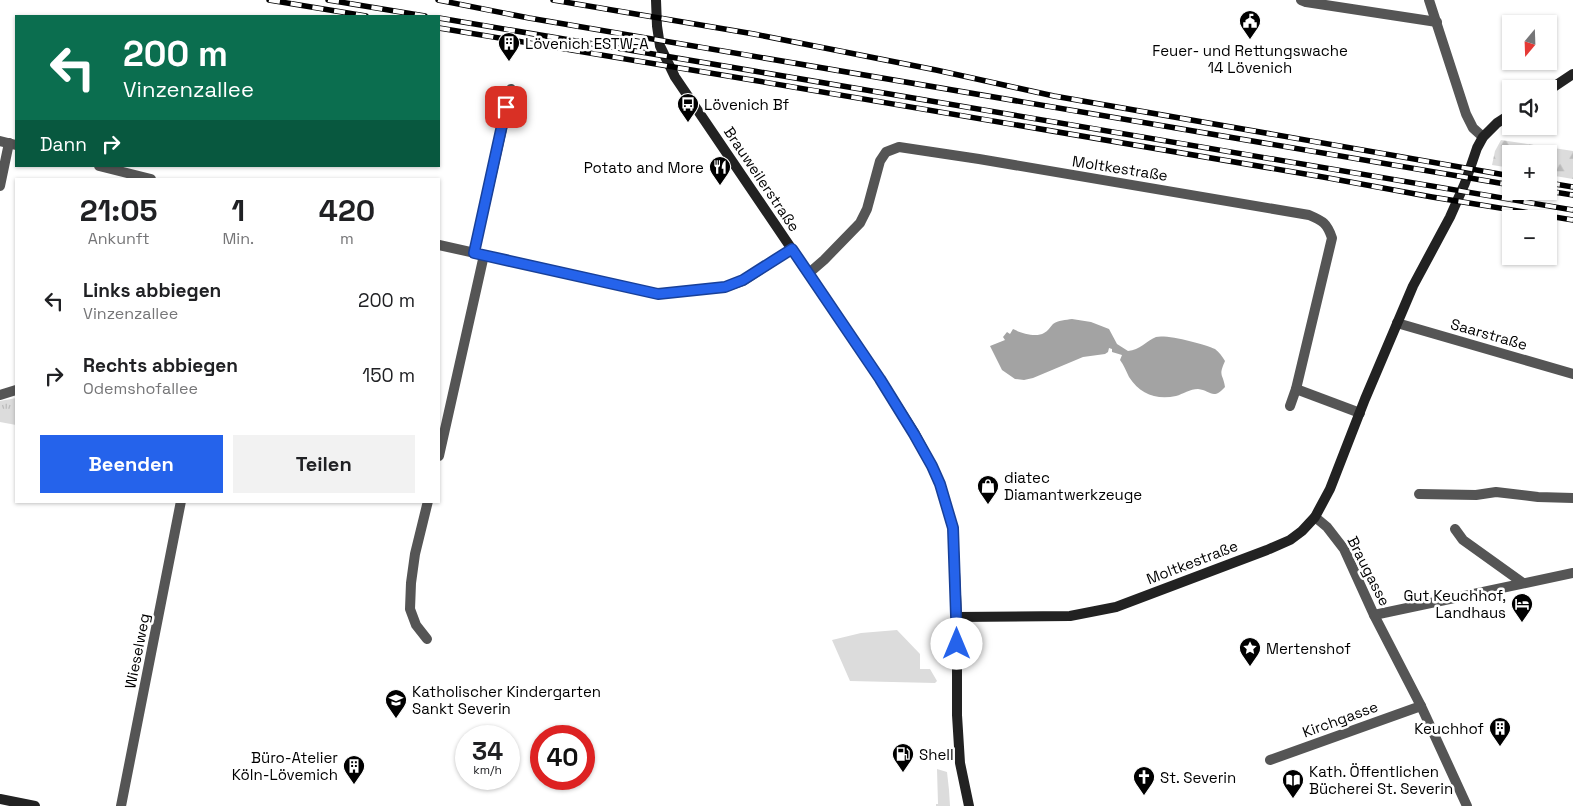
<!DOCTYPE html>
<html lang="de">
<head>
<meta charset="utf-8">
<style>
	:root { --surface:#fff; --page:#f2f2f2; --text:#202124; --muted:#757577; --accent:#2563eb }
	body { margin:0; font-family:"Space Grotesk",sans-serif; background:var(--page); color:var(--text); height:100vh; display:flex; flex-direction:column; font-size:19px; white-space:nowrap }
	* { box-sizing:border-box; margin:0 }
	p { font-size:16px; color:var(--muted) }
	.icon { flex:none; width:28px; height:28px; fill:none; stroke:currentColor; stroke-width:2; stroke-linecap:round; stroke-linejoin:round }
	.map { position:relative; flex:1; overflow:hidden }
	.sheet { position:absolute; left:15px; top:178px; width:425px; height:325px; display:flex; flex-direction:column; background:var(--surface); border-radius:0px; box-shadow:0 1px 4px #0004 }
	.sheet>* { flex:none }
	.guide { position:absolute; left:15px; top:15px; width:425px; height:152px; border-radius:0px; box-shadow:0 1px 4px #0004; background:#0b6e4f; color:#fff; overflow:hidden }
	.needle { width:32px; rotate:199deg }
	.fabs { position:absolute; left:1502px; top:15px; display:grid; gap:10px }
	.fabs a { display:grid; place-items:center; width:55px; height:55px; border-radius:0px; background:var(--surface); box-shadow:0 1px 4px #0004; font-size:25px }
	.speed { position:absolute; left:455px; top:725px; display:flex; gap:10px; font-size:25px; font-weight:700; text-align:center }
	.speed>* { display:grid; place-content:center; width:65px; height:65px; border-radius:50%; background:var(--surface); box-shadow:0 1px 4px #0004; line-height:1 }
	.speed small { font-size:12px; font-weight:400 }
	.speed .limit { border:8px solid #d22; background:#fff; color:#111 }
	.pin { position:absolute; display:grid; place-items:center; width:42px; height:42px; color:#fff; margin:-21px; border-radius:10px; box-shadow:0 2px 8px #0006 }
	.me { position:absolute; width:55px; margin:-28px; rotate:0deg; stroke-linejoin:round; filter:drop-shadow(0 0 4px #0008) }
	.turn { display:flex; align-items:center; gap:18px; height:105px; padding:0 25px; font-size:22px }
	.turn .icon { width:65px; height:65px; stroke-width:2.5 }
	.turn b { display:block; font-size:35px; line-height:42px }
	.then { display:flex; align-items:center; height:48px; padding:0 25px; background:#0003; gap:10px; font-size:19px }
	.eta { display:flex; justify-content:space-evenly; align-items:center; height:85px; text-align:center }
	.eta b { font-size:30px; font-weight:800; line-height:35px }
	.cta { display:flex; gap:10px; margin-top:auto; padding:10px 25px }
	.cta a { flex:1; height:58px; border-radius:0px; background:var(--accent); color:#fff; font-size:20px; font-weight:800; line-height:58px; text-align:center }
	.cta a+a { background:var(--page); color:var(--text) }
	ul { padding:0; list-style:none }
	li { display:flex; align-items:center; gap:15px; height:75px; padding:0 25px }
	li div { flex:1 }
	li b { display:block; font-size:19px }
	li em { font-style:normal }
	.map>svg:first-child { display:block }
	.grass { fill:#dcdcdc }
	.forest { fill:url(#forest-firs) }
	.park { fill:url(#park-tufts) }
	.water { fill:#a3a3a3 }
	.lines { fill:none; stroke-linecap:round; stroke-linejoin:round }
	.street { stroke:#555; stroke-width:10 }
	.secondary { stroke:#222; stroke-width:10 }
	.rail-casing { stroke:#000; stroke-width:5.5 }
	.rail { stroke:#fff; stroke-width:4; stroke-dasharray:11; stroke-linecap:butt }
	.route-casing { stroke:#184099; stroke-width:12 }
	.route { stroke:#2563eb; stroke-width:9 }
	.labels { text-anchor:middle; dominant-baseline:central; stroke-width:5; stroke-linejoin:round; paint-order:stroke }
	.poi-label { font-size:15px; fill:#000; stroke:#fff; text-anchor:start }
	.street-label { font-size:15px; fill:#000; stroke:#fff }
</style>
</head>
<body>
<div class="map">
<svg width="1573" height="806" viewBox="0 0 1573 806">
	<defs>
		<pattern id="forest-firs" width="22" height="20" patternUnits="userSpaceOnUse" patternTransform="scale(1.25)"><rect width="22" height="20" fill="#dcdcdc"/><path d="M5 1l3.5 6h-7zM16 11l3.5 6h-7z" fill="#bbb"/></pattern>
		<pattern id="park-tufts" width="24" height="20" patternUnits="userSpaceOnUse" patternTransform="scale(1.25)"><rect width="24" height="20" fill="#dcdcdc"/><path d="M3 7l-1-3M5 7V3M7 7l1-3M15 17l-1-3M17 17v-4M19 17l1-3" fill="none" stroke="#bbb"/></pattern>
	</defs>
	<rect width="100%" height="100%" fill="#fff"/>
	<g class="grass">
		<path d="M897,630L920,654V669H930L937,681L935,683L850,681L832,640L861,633Z"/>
		<path d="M937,769L947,772L949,790L950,806H936V804H938Z"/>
	</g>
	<path class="forest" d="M1501,140L1573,151V179L1549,175V154H1511V168L1492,165L1495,151Z"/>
	<path class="park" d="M16,398V425L0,422V401Z"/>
	<path class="water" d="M1072,319L1091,322L1109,329L1117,344L1128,351C1140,350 1146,341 1156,337C1166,334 1205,344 1215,349C1219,352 1222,356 1225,361C1218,377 1223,373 1225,387C1213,401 1210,390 1198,389C1190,389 1183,394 1176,396C1156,400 1140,394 1129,377C1126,371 1124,365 1120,360L1122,355L1112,352V349L1109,348L1108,352L1105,354L1083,357L1033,378L1024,380L1015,379L1002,370L990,346L1005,340L1003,337L1007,332L1010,334L1013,329C1021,333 1036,338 1044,333C1048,331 1050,327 1053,324C1058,320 1066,320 1072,319Z"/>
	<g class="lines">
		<g class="street">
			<path d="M1301,0L1306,2L1437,22"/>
			<path d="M1429,0L1466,114L1473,128L1483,137"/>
			<path d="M0,141L16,145"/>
			<path d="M99,166L151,179"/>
			<path d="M0,186L9,143"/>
			<path d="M439,245L658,294L725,287L743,281L792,249"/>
			<path d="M474,253L511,89"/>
			<path d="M809,273L824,260L860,223L867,209L880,161L886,152L899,147L979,159L1309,215C1323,221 1327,223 1332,238L1296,389L1290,406"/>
			<path d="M1397,323L1573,374"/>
			<path d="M1296,389L1360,413"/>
			<path d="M0,395L16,390"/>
			<path d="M439,456L484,255"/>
			<path d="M1419,494L1476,495L1496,492L1538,497L1573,498"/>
			<path d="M1315,517L1327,527L1344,549L1374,615L1421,706L1467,806"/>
			<path d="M1455,529L1463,540L1523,583"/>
			<path d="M1374,615L1573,573"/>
			<path d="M427,639L416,625L410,609L411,583L415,554L428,501"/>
			<path d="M1270,760L1421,706"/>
			<path d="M121,806L181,501"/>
		</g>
		<g class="secondary">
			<path d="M656,0L657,26L660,46L675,77L880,379L915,434L932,466L941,487L953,528L957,617V715L960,763L969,806"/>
			<path d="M1549,90L1573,74"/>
			<path d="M957,617L1070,616L1116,607L1267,550L1290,540L1302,531L1315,517L1330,489L1365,399L1413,286L1450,217L1465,183L1477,148L1483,137L1497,123L1511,114"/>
			<path d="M0,799L35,806"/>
		</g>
		<g class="rail-casing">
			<g id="rail">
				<path d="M269,0L366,16"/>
				<path d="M328,0L425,16"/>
				<path d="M438,0L529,18L1511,185"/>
				<path d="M553,0L754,34L936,70L1054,96L1511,176"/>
				<path d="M439,18L754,71L1573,210"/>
				<path d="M439,28L752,80L1323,177L1432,197L1573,220"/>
				<path d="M1549,183L1573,187"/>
				<path d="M1548,191L1573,195"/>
			</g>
		</g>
		<use href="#rail" class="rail"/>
	</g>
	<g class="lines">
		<g class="route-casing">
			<path id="route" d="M506,107L474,253L658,294L725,287L743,280L792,249L880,379L914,434L932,466L940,484L953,528L957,644"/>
		</g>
		<use href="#route" class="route"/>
	</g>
	<defs>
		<g id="civic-pin" transform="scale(1.125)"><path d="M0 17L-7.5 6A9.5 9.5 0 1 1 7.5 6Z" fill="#000" stroke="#fff"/><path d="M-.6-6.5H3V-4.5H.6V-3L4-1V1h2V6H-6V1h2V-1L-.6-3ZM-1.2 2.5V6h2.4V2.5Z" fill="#fff"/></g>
		<g id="building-pin" transform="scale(1.125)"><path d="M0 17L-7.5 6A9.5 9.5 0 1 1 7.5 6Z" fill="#000" stroke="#fff"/><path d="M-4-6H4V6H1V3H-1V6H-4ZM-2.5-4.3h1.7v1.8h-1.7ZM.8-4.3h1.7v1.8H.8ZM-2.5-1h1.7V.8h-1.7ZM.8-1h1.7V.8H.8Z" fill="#fff"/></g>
		<g id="bus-pin" transform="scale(1.125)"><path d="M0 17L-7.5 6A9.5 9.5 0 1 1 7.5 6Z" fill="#000" stroke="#fff"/><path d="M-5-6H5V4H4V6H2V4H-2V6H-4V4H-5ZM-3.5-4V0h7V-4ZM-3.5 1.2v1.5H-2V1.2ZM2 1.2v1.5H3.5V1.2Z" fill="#fff"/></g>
		<g id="restaurant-pin" transform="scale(1.125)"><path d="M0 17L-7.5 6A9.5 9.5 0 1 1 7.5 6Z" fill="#000" stroke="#fff"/><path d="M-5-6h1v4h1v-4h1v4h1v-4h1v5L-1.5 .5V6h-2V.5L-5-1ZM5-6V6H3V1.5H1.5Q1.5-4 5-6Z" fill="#fff"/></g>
		<g id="shop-pin" transform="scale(1.125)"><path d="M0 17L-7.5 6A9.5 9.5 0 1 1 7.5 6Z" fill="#000" stroke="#fff"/><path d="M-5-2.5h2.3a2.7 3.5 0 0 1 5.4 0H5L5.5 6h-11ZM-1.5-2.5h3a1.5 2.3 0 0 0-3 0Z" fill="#fff"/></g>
		<g id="hotel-pin" transform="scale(1.125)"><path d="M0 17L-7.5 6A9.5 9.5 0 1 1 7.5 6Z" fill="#000" stroke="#fff"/><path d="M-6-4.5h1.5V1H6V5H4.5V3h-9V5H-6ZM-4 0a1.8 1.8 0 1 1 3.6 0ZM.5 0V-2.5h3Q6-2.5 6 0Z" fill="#fff"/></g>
		<g id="sight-pin" transform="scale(1.125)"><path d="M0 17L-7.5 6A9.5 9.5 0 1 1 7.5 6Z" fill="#000" stroke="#fff"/><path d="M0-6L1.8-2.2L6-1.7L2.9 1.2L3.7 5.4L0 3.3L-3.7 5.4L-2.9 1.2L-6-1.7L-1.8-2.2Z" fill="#fff"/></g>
		<g id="school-pin" transform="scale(1.125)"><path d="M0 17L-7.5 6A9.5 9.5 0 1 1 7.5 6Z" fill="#000" stroke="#fff"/><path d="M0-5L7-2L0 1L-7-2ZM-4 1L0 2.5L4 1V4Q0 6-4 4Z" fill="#fff"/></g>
		<g id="fuel-pin" transform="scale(1.125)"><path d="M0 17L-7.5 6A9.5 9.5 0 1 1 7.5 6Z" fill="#000" stroke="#fff"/><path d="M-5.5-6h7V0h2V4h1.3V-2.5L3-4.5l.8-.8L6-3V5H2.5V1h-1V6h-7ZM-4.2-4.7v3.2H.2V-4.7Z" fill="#fff"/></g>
		<g id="church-pin" transform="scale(1.125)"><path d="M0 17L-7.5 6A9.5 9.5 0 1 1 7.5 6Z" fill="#000" stroke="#fff"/><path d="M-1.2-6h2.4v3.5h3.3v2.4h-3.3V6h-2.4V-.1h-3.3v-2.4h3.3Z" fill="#fff"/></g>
		<g id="library-pin" transform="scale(1.125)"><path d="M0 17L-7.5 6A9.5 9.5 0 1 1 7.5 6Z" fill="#000" stroke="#fff"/><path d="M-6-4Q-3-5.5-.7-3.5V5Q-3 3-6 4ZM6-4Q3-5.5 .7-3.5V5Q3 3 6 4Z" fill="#fff"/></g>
	</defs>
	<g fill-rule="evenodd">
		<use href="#civic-pin" x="1250" y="21"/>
		<use href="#building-pin" x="509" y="43"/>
		<use href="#bus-pin" x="688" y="104"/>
		<use href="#restaurant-pin" x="720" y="167"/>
		<use href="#shop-pin" x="988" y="486"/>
		<use href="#hotel-pin" x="1522" y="604"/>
		<use href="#sight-pin" x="1250" y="648"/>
		<use href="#school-pin" x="396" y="700"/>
		<use href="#building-pin" x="1500" y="728"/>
		<use href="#fuel-pin" x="903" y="754"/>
		<use href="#building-pin" x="354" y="766"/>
		<use href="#church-pin" x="1144" y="777"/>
		<use href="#library-pin" x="1293" y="780"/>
	</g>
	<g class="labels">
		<g class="poi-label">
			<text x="525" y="43">Lövenich ESTW-A</text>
			<text x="1250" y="50" text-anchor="middle">Feuer- und Rettungswache<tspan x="1250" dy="17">14 Lövenich</tspan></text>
			<text x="704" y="104">Lövenich Bf</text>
			<text x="704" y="167" text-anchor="end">Potato and More</text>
			<text x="1004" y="477">diatec<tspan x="1004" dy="17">Diamantwerkzeuge</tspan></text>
			<text x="1506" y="595" text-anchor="end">Gut Keuchhof,<tspan x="1506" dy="17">Landhaus</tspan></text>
			<text x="1266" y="648">Mertenshof</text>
			<text x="412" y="691">Katholischer Kindergarten<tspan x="412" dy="17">Sankt Severin</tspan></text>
			<text x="1484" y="728" text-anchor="end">Keuchhof</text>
			<text x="919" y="754">Shell</text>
			<text x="338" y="757" text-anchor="end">Büro-Atelier<tspan x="338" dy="17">Köln-Lövemich</tspan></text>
			<text x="1309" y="771">Kath. Öffentlichen<tspan x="1309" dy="17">Bücherei St. Severin</tspan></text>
			<text x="1160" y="777">St. Severin</text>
		</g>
		<g class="street-label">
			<text transform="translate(1120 168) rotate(9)">Moltkestraße</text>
			<text transform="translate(762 179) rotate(56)">Brauweilerstraße</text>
			<text transform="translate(1489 334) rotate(16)">Saarstraße</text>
			<text transform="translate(1192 562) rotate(-21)">Moltkestraße</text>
			<text transform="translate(1369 571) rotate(63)">Braugasse</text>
			<text transform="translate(137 651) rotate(-79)">Wieselweg</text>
			<text transform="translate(1340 719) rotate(-20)">Kirchgasse</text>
		</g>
	</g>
</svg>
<div class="fabs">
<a><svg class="needle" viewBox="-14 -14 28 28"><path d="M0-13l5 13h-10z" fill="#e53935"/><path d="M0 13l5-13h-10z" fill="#757577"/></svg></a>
<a><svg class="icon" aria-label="sound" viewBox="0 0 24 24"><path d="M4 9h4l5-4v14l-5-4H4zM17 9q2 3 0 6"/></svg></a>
<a>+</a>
<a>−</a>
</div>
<div class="speed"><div>34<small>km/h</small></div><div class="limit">40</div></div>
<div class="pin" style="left:506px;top:107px;background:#d93025"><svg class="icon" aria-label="arrive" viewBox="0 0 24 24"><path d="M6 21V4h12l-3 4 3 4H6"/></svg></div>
<svg class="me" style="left:957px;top:644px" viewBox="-20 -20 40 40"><circle r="19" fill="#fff"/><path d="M0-13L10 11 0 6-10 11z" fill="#2563eb"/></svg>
<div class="guide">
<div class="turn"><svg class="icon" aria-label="left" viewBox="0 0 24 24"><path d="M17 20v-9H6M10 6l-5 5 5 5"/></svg><div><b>200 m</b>Vinzenzallee</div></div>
<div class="then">Dann<svg class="icon" aria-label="right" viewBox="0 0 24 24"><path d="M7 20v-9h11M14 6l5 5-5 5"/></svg></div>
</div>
<section class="sheet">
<div class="eta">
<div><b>21:05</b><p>Ankunft</p></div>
<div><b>1</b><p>Min.</p></div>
<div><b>420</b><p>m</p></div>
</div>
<ul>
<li><svg class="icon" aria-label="left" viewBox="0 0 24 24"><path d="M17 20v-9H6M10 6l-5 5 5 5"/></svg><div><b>Links abbiegen</b><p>Vinzenzallee</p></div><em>200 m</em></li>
<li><svg class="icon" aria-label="right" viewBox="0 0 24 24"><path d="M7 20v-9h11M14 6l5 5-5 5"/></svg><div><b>Rechts abbiegen</b><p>Odemshofallee</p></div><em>150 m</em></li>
</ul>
<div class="cta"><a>Beenden</a><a>Teilen</a></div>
</section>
</div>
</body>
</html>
